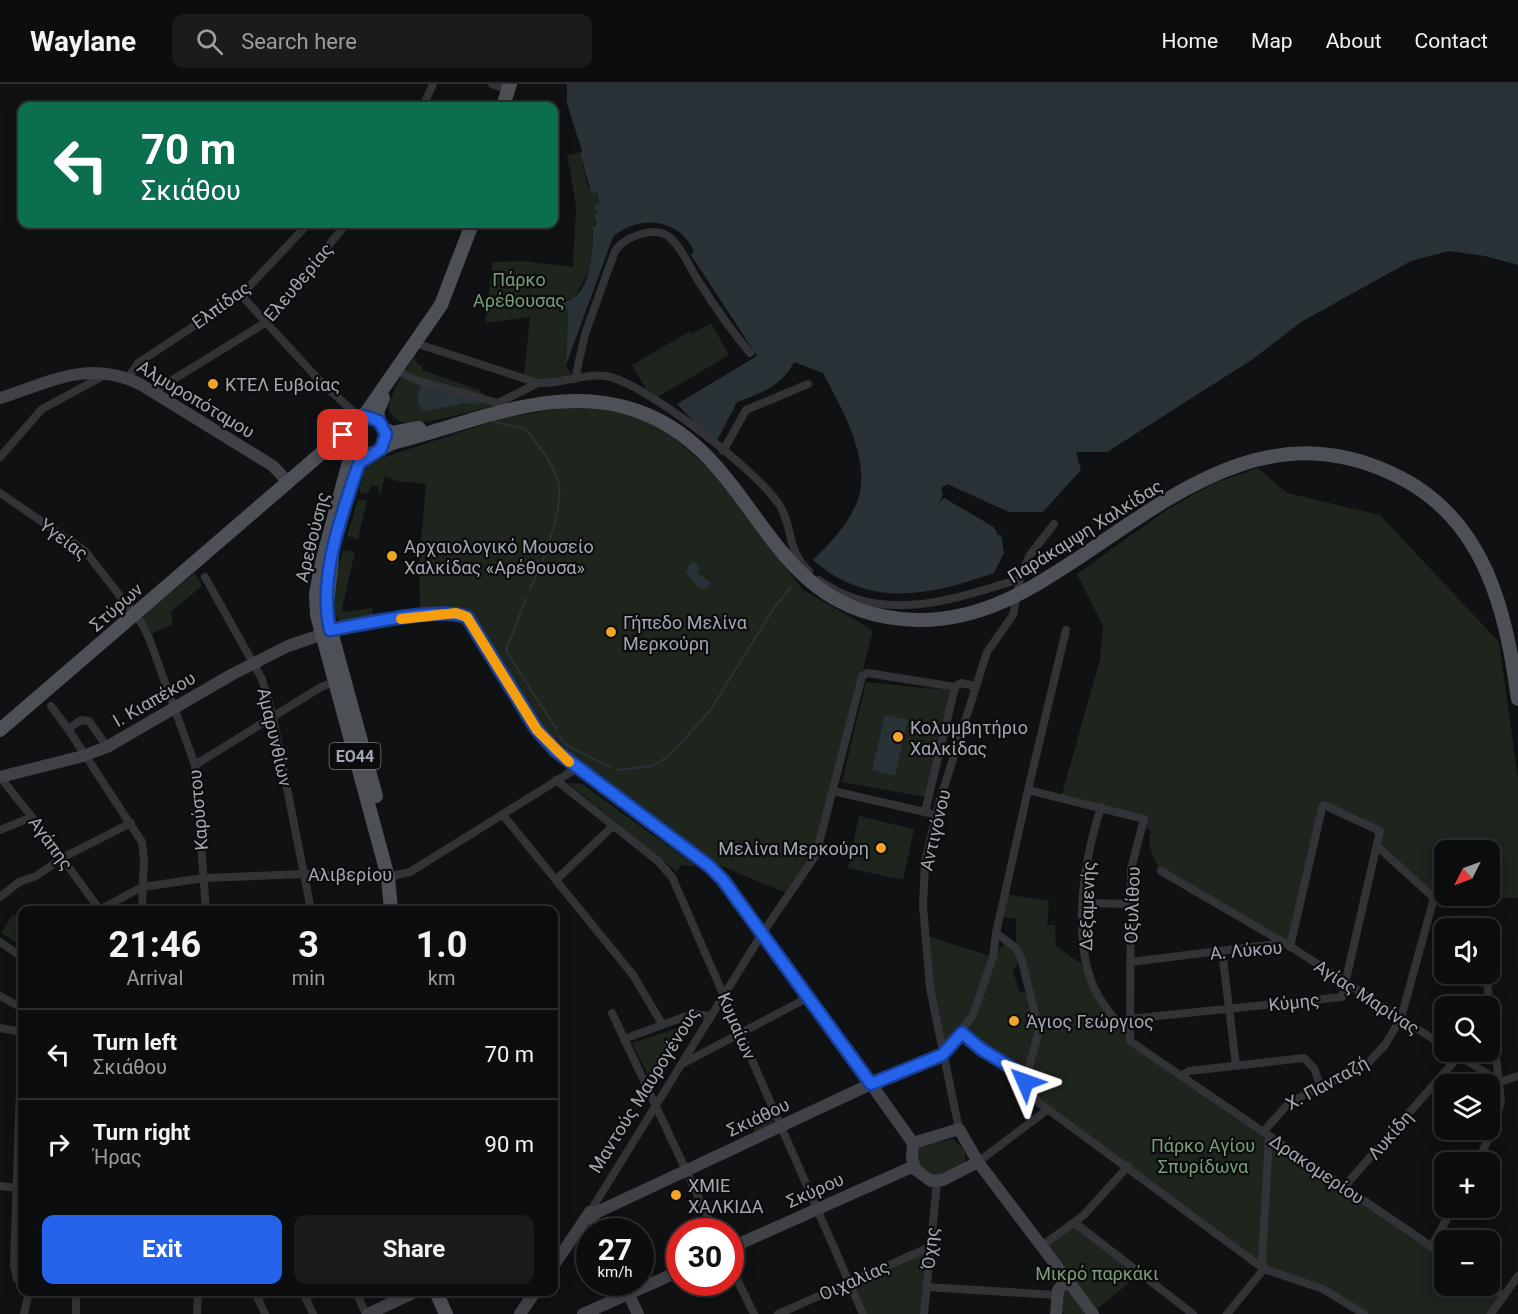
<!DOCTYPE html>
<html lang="en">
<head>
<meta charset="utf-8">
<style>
	:root { --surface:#0c0d0e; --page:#1a1b1c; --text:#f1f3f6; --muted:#9a9c9e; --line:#2c2d2e; --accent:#2563eb }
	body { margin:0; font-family:Roboto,sans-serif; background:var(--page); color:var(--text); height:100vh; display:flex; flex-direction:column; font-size:22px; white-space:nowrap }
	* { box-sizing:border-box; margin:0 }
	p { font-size:20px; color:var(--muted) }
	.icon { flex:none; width:33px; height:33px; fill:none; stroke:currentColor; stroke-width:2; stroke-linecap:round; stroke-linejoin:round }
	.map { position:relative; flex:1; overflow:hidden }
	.panel { position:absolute; left:18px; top:822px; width:540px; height:390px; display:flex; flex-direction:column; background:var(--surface); border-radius:12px; box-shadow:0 3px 15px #0003,0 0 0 2px var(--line) }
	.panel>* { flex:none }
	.top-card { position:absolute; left:18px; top:18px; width:540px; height:126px; border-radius:12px; box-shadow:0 3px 15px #0003,0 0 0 2px var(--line); background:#0b6e4f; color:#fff; overflow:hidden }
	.needle { width:39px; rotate:228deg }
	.tools { position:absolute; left:1434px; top:756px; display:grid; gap:12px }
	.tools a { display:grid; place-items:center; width:66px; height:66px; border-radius:12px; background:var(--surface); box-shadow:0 3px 15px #0003,0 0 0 2px var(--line); font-size:30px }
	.speed { position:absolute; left:576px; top:1134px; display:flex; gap:12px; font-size:30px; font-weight:700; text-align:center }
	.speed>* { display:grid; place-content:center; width:78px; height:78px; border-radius:50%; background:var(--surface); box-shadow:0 3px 15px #0003,0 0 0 2px var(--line); line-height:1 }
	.speed small { font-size:15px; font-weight:400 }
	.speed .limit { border:9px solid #d22; background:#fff; color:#111 }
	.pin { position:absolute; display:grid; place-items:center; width:51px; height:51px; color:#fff; margin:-26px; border-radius:12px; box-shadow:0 3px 9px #0006 }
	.me { position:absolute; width:66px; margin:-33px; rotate:313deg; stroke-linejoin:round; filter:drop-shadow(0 0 4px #0008) }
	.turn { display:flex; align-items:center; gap:21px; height:126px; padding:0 24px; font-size:27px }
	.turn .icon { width:78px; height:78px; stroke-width:2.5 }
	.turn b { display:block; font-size:42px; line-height:51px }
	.eta { display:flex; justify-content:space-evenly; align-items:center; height:102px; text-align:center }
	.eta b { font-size:36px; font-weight:700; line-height:42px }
	.cta { display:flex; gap:12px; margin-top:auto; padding:12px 24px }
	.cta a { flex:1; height:69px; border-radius:12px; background:var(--accent); color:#fff; font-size:24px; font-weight:700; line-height:69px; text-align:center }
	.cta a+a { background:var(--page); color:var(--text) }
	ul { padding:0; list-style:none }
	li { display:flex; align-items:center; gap:18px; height:90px; padding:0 24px; border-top:2px solid var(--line) }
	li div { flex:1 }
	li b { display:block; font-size:22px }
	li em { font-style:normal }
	header { display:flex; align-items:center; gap:36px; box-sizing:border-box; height:84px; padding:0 30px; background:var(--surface); border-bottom:2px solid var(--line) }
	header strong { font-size:28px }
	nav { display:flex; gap:33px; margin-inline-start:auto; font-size:21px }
	.search { width:420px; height:54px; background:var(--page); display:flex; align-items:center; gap:15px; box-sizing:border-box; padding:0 21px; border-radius:12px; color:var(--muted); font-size:22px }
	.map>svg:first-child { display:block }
	.green { fill:#1d251d; fill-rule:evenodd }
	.water { fill:#293237 }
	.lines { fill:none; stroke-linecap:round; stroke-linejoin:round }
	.stream { stroke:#293237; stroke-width:2 }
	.street { stroke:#323337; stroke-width:8 }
	.secondary { stroke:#404247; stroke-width:12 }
	.primary { stroke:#4d5056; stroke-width:14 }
	.route-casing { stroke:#184099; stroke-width:15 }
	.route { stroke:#2563eb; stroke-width:10 }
	.slow { stroke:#f59e0b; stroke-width:10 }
	.poi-dot { fill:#f2a428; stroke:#0c0c0d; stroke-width:2 }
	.labels { text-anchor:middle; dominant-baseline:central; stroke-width:4.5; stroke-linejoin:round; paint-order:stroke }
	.shield { fill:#0c0c0d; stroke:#757981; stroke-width:1.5 }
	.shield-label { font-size:16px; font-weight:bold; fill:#a2a8b3 }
	.park-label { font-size:18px; fill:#789e79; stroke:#0c0c0d }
	.street-label { font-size:18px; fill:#a2a8b3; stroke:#0c0c0d }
	.poi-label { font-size:18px; fill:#a2a8b3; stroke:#0c0c0d; text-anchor:start }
</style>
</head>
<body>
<header>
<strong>Waylane</strong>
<div class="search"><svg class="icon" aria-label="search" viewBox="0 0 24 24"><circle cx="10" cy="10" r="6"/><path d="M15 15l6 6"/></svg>Search here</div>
<nav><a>Home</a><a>Map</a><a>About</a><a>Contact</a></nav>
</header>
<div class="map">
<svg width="1518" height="1230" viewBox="0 0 1518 1230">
	<rect width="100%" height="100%" fill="#101112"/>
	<g class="green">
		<path d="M580,69L588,103L597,109L599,128L593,142L591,183L575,213L545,225L566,224L568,228L566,281L572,292L543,296L524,292L530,233L485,239L493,178L523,177L573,183L576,122L567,71Z"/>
		<path d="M711,239L729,271L658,313L648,308L632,281L690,247L692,250Z"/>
		<path d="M414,273L417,279L422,282V286L479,306L495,322C475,326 422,342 405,339C397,338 391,331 388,323L395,304Z"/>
		<path d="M575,322L627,330L651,339L673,353L712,387L803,506L873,546L816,771L789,810L695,771L577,684L537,646L473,540L456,529L420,525L419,480L426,400L397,397L385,392L380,411L378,410L379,403L372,401L368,410L359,408L364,386L373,377L503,334Z"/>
		<path d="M1258,384L1287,409L1380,431L1499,558L1518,695V814H1434L1378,763L1381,751L1325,721L1290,863L1161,787C1153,775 1146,759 1151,746L1142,743L1144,735L1061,714L1100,575L1103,542L1077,490L1168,425L1212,400ZM1444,766H1490V812H1444Z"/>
		<path d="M358,415L367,417L358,455L347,452Z"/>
		<path d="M343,466L355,468L342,525L344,528L373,524L372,533L340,537L334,531L336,494Z"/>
		<path d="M195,489L202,502L171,528L173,540L149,551L141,533Z"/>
		<path d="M866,598L955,607L925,713L842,698Z"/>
		<path d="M568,699L582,700L697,783L681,781L677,788Z"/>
		<path d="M859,732L914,745L903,796L848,784Z"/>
		<path d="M1005,810L1049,817L1047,841H1055L1056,862L1087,884L1118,939L1128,943V952L1444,1171V1202H1489L1504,1212L1491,1230H1364L1323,1205L1264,1185L1047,1026L1025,992L962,949L942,971L925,851L993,873L1002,862L1008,860L1016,864V835L1000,833ZM1021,874L1030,910L1019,907L1013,886Z"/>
		<path d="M13,830L22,836V862L1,849Z"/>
		<path d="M686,941L689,944L654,998L651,997L632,959Z"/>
		<path d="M769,1027L774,1040L755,1049L749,1036Z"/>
		<path d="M953,1055L965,1067V1079L940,1093L920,1088L916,1062Z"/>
		<path d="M1075,1139L1141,1189L1092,1229L1090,1226L1085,1230H1064L1056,1221L1067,1195L1043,1161Z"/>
		<path d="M930,1163L924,1230H863L849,1199Z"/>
	</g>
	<g class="water">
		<path d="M567,0H1518V181L1485,172L1449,167L1411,177L1301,238L1253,275L1107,368H1076L1081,386L1043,428H1009L947,400L941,404L943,411L939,419L944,414L994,443L998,451H1001L1004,469L994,489C930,511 871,526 813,476C830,459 848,441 857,418C873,378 841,323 823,289L794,278C782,302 761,309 737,318L718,355L711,356L677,320L757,272L691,171L694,167C679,134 638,130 613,153L566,281L568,228L566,224L542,225C551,222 565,219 573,214C592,202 593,162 593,142L596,141L595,131L599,128L595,126V121L599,118L597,109L591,108L580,69L582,67L567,20Z"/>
		<path d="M421,301L478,317L481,321L466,319L425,327L421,325L417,315Z"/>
		<path d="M694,477L700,484L697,488L711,499L705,505L699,504L687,490L688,482Z"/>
		<path d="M885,631L908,636L895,692L872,686Z"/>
	</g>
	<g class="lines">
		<g class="stream">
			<path d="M495,338L525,345C537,358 553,380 558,396C566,420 541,484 530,505"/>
			<path d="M526,514L506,567L557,646"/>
			<path d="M559,652L566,661L611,684"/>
			<path d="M617,686L652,682L669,672L709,628L774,524L791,503"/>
		</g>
		<g class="street">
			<path d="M492,0L508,6"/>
			<path d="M423,22L433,0"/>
			<path d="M241,211L318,295L359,333"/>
			<path d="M415,259L538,299C561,300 584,289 606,292C644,298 759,388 780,422C794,446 786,466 809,487"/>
			<path d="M395,286L416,296L498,319L538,299"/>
			<path d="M128,294L138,279L241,211L308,140"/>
			<path d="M575,295L585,250L615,167C624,153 653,142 668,152C681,162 690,184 699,198C715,223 731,246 750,269"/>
			<path d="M153,308L265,239L346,140"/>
			<path d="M723,367L746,326L808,300"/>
			<path d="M0,373L42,325L107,290"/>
			<path d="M0,409L85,467L142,540L149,554L195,681L206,826"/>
			<path d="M205,493L262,595L273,633L311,826"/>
			<path d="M819,496C882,542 954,515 1020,495"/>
			<path d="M330,546C363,541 438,522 467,533L537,646L556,667L709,782L723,796L871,1000L942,971L973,931L993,873L996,849L1028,706L1066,546"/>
			<path d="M51,622L68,645"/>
			<path d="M107,663L89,637L81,636L68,645L142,758L144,776L142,826"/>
			<path d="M195,681L321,603L335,598"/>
			<path d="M0,693L32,733L100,826"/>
			<path d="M556,696L658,777L672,793L863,1230"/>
			<path d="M1028,706L1144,735L1131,785L1130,957L1444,1171"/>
			<path d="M833,707L929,729"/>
			<path d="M1101,723C1083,779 1067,872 1105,922C1112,932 1117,939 1128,943"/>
			<path d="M925,728L955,603"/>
			<path d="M503,731L633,891L662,940"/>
			<path d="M0,746L32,733"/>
			<path d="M1161,787L1284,859"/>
			<path d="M556,796L613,742"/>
			<path d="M0,813L19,798L36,792L62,774L131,739"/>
			<path d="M1084,819L1131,820"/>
			<path d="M99,826L142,803L205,794L304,790L388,793L410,788L577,684"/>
			<path d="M1483,844V839"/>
			<path d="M996,849L1016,864L1021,873L1039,946L1025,998L1038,1018L1264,1185L1323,1205L1364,1230"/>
			<path d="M0,858L22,873"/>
			<path d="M1222,867L1236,981"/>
			<path d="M1130,878L1285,859L1444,962"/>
			<path d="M0,912L22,924"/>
			<path d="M612,929L715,1148"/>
			<path d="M1129,935L1342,913L1380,747L1324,721L1322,724L1290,863"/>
			<path d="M0,944L22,948"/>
			<path d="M22,947L14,1181L17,1195L22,1198"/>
			<path d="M961,949L981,965L1025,992"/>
			<path d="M624,955L692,930L711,932"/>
			<path d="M1453,968L1500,998L1518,992"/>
			<path d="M682,980L809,913"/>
			<path d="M1181,992L1189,987L1304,974L1314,984L1320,1001"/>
			<path d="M959,1045L930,904L923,822L925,778L939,719L987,568L1013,531L1021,490L1030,471L1054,440"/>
			<path d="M1263,1048L1290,1018L1367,980L1385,961L1401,934L1434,814L1378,763"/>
			<path d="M978,1078L1047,1026"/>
			<path d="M1477,1078L1495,1042L1501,1016L1486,890"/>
			<path d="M0,1102L18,1104"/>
			<path d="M1344,1103L1459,972"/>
			<path d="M590,1128L763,848L816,771L862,592L868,589L955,603L961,599L975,602"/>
			<path d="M1075,1139L1193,1230"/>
			<path d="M1043,1161L1084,1131L1128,1082"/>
			<path d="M1431,1163L1453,1124"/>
			<path d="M730,1181L754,1230"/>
			<path d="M1489,1202L1504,1212"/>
			<path d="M926,1203L1057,1211"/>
			<path d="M76,1208V1230"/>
			<path d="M255,1208L265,1230"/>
			<path d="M303,1208L313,1230"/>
			<path d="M356,1208L366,1230"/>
			<path d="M24,1230L29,1208"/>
			<path d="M197,1230L198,1208"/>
			<path d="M778,1230L930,1163"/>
			<path d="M924,1230L937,1098"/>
			<path d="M1227,1230L1264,1185L1262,1177L1269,1052"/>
			<path d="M1491,1230L1518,1192"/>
		</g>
		<g class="secondary">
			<path d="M0,314C51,298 88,275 140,300L273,382L288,398"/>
			<path d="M0,693L83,672L107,663L231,591L288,562L320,551"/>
			<path d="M978,1078L943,1096L931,1097L916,1086L912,1075L913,1059L959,1045L978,1078L1093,1230"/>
			<path d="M590,1128L599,1148"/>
			<path d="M591,1131L871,1000L913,1059"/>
			<path d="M730,1164L914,1082"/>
			<path d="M554,1181L590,1128"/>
			<path d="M623,1198L638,1230"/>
			<path d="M368,1230L415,1208"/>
			<path d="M520,1230L535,1208"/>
			<path d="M583,1230L680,1187"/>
			<path d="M1056,1230L1058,1206L1067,1195"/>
		</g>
		<g class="primary">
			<path d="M503,22L510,0"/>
			<path d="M472,140L441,221L366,329L347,343V358L357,370C374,374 381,362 396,358C479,337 566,294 650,332C763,382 765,533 917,536C982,537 1031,505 1083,471C1183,403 1278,330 1401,394C1486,438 1506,528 1518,615"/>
			<path d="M379,337L377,328L383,314"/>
			<path d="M384,345L392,349L419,344"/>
			<path d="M352,367L322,478L316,510L317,531L388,793L391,826"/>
			<path d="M332,475L326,529L376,712"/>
			<path d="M0,646L346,348"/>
			<path d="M436,1208L446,1230"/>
		</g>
	</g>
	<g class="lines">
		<g class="route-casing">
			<path id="route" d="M343,351L350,339L364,332L379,337L386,350L381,365L359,379C342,430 318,492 330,546C362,541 438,522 467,533L537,646L556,667L709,782L723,796L871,1000L942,971L962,949L981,965L1025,992V998"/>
		</g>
		<use href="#route" class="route"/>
		<path class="slow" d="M401,535L456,529L467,533L537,646L569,678"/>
	</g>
	<g class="poi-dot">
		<circle cx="213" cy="300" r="6"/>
		<circle cx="392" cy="472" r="6"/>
		<circle cx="611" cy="548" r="6"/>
		<circle cx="898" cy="653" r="6"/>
		<circle cx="881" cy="764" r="6"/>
		<circle cx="1014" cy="937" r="6"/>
		<circle cx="676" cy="1111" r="6"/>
	</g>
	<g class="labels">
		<rect class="shield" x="329.5" y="659" width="51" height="26" rx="4.5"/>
		<g class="shield-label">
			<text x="355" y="672">ΕΟ44</text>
		</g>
		<g class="park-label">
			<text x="519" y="195">Πάρκο<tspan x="519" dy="21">Αρέθουσας</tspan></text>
			<text x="1203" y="1061">Πάρκο Αγίου<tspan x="1203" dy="21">Σπυρίδωνα</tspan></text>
			<text x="1097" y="1189">Μικρό παρκάκι</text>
		</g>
		<g class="street-label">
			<text transform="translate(298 198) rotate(-50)">Ελευθερίας</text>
			<text transform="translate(221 221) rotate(-36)">Ελπίδας</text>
			<text transform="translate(196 315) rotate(31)">Αλμυροπόταμου</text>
			<text transform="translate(1085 447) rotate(-32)">Παράκαμψη Χαλκίδας</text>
			<text transform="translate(312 453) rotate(-76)">Αρεθούσης</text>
			<text transform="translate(64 455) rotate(37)">Υγείας</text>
			<text transform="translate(116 523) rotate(-41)">Στύρων</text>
			<text transform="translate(154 615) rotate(-30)">Ι. Κιαπέκου</text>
			<text transform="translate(275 653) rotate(77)">Αμαρυνθίων</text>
			<text transform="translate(198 726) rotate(-95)">Καρύστου</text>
			<text transform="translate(935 746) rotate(-77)">Αντιγόνου</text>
			<text transform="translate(51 759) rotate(54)">Αγάπης</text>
			<text x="350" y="790">Αλιβερίου</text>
			<text transform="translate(1132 821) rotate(-88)">Οξυλίθου</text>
			<text transform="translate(1087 822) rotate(-88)">Δεξαμενής</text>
			<text transform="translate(1246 866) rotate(-5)">Α. Λύκου</text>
			<text transform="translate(1367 913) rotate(33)">Αγίας Μαρίνας</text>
			<text transform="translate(1294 918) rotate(-6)">Κύμης</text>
			<text transform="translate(737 942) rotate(67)">Κυμαίων</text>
			<text transform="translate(1327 999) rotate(-29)">Χ. Πανταζή</text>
			<text transform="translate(644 1006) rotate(-58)">Μαντούς Μαυρογένους</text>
			<text transform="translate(758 1033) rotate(-25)">Σκιάθου</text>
			<text transform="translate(1390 1051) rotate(-49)">Λυκίδη</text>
			<text transform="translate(1317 1085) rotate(34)">Δρακομερίου</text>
			<text transform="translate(815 1106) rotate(-24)">Σκύρου</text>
			<text transform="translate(930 1164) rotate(-84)">Όχης</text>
			<text transform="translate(854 1196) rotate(-24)">Οιχαλίας</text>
		</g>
		<g class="poi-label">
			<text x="225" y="300">ΚΤΕΛ Ευβοίας</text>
			<text x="404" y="462">Αρχαιολογικό Μουσείο<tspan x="404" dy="21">Χαλκίδας «Αρέθουσα»</tspan></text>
			<text x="623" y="538">Γήπεδο Μελίνα<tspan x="623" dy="21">Μερκούρη</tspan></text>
			<text x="910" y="643">Κολυμβητήριο<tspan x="910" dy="21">Χαλκίδας</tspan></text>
			<text x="869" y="764" text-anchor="end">Μελίνα Μερκούρη</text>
			<text x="1026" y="937">Άγιος Γεώργιος</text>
			<text x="688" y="1101">ΧΜΙΕ<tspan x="688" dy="21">ΧΑΛΚΙΔΑ</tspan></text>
		</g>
	</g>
</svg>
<div class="tools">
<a><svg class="needle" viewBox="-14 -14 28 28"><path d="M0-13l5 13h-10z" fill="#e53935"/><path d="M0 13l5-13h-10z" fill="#9a9c9e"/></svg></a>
<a><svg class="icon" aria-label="sound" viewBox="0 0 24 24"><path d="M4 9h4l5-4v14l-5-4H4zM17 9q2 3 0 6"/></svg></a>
<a><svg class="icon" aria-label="search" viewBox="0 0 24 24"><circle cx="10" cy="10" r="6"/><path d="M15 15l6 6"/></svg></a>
<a><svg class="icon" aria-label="layers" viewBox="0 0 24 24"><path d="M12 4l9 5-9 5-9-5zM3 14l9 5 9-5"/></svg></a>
<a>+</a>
<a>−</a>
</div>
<div class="speed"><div>27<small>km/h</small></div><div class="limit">30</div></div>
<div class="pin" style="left:343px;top:351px;background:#d93025"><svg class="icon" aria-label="arrive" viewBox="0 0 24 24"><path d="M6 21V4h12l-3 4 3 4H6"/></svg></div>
<svg class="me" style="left:1025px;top:998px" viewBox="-20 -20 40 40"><path d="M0-17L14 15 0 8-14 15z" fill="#2563eb" stroke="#fff" stroke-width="4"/></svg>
<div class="top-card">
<div class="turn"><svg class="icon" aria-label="left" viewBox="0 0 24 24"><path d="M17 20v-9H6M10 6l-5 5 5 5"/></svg><div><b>70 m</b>Σκιάθου</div></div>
</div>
<section class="panel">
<div class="eta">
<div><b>21:46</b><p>Arrival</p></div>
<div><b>3</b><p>min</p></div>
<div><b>1.0</b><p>km</p></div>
</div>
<ul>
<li><svg class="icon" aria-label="left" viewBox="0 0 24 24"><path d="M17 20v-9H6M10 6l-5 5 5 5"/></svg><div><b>Turn left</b><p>Σκιάθου</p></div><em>70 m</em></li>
<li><svg class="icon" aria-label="right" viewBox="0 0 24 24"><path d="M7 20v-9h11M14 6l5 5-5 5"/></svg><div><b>Turn right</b><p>Ήρας</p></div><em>90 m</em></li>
</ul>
<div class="cta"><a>Exit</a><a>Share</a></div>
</section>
</div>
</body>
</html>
